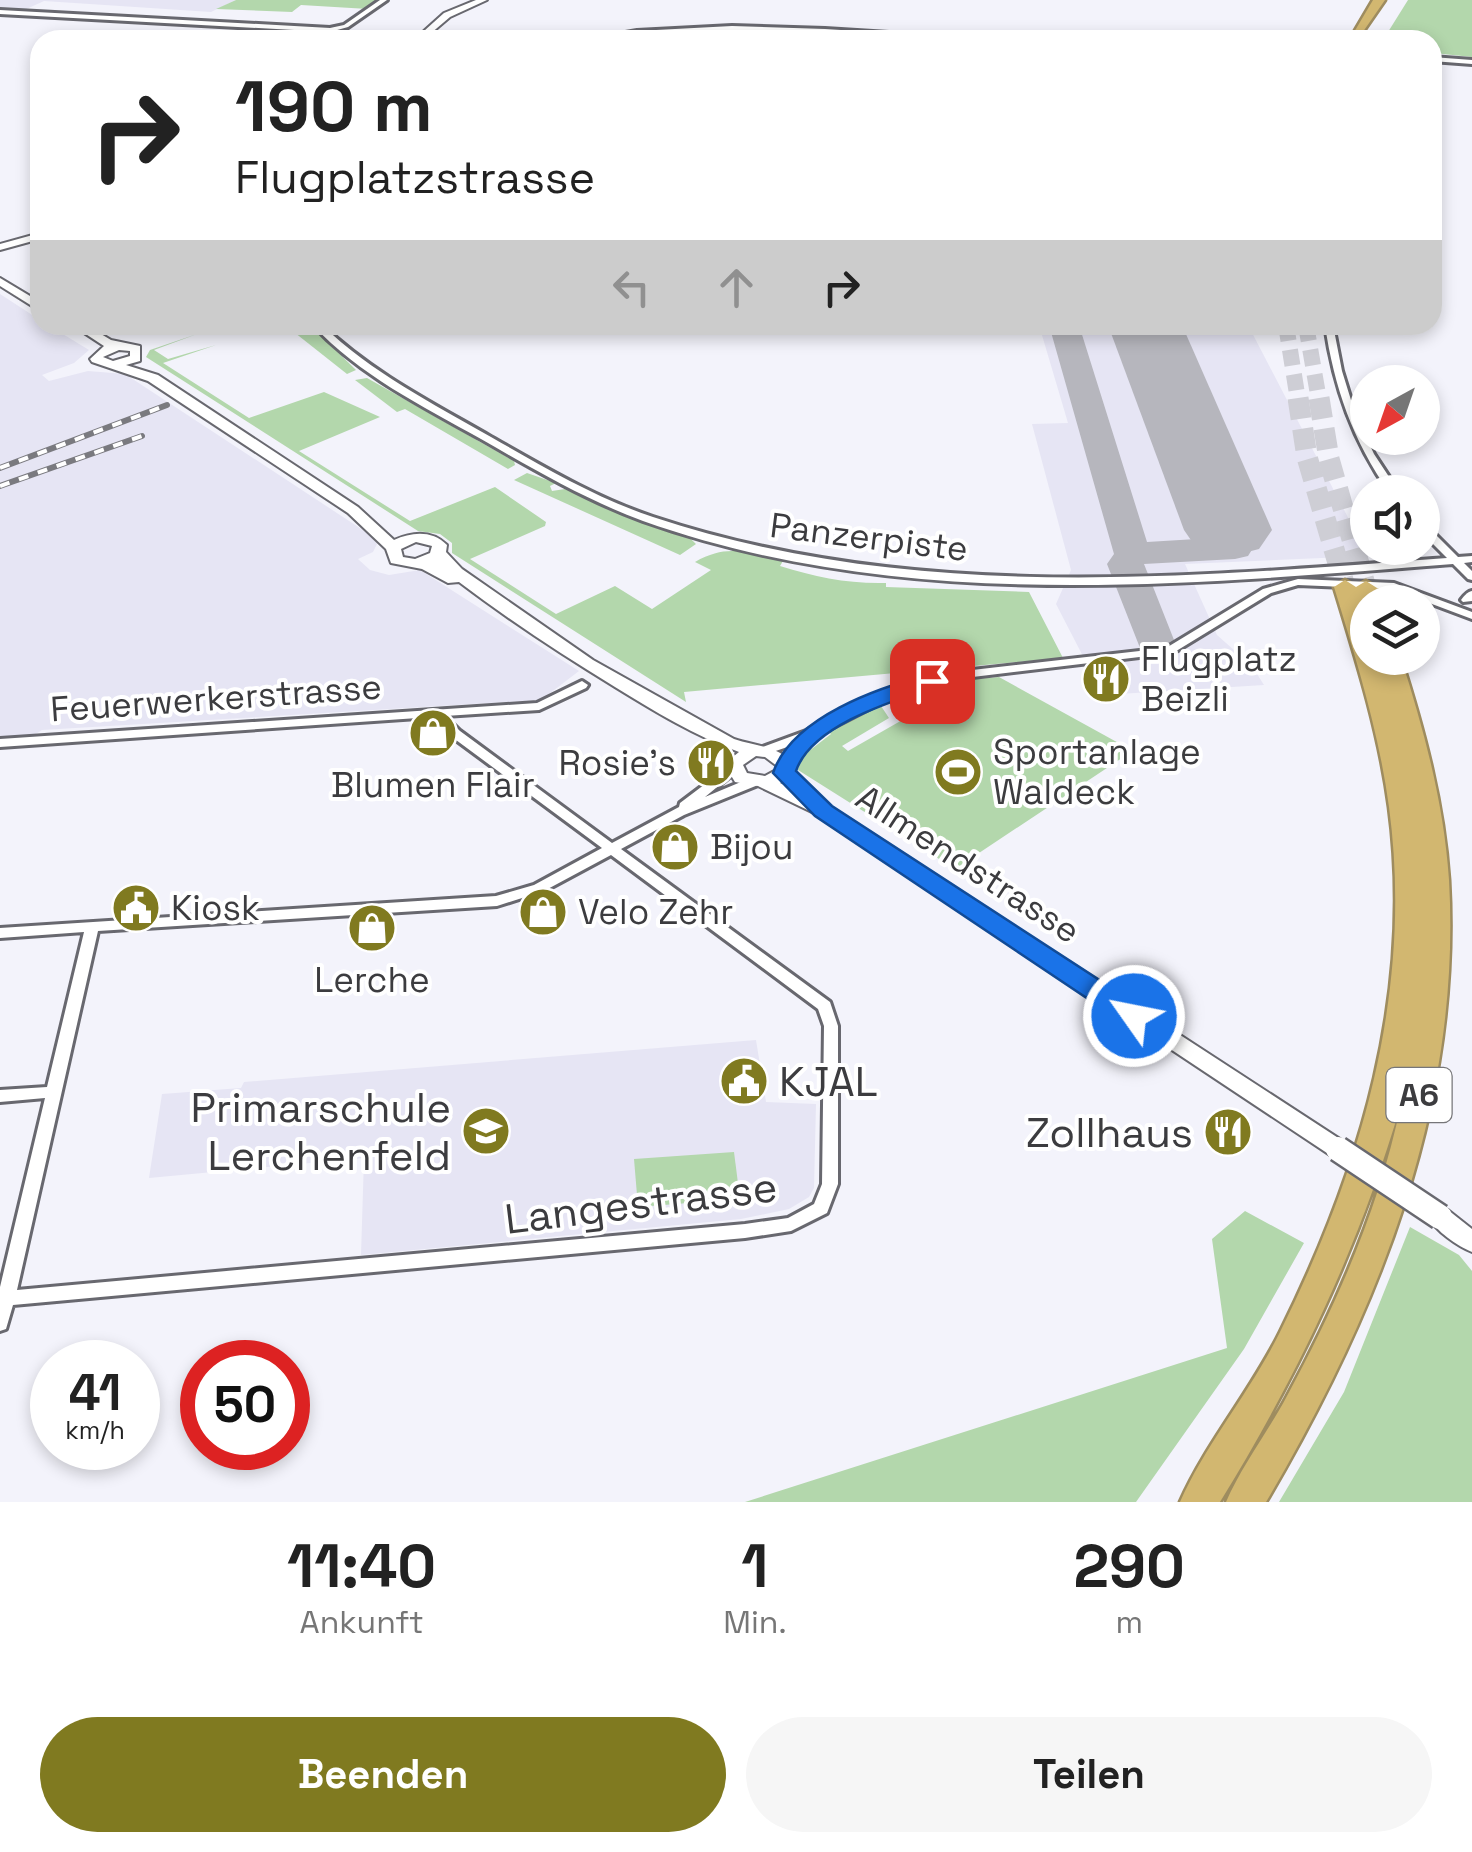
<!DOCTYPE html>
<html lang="de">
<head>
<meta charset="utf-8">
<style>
	:root { --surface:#fff; --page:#f6f6f6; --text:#222; --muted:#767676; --accent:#807a20 }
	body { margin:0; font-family:"Space Grotesk",sans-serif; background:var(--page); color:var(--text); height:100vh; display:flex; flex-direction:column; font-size:38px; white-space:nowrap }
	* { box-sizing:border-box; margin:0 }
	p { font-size:32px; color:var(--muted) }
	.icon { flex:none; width:55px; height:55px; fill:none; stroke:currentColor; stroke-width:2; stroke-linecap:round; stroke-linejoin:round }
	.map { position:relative; height:1502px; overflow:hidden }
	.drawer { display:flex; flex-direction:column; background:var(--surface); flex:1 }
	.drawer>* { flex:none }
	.banner { position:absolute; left:30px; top:30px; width:1412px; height:305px; border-radius:30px; box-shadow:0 5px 15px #0003; background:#fff; color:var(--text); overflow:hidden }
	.needle { width:65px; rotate:220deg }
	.tools { position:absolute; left:1350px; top:365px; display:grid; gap:20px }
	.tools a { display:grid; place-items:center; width:90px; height:90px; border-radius:50%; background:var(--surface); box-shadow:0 5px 15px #0003; font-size:50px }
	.speed { position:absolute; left:30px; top:1340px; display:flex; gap:20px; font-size:50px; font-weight:700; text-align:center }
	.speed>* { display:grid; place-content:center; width:130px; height:130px; border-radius:50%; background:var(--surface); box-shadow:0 5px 15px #0003; line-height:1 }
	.speed small { font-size:25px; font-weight:400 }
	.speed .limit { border:15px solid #d22; background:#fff; color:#111 }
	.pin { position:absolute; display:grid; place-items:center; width:85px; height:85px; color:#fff; margin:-42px; border-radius:20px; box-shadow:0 5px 15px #0006 }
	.me { position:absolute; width:110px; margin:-55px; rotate:303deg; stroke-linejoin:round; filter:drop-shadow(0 0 8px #0008) }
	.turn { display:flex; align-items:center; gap:35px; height:210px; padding:0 40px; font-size:45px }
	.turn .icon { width:130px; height:130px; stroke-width:2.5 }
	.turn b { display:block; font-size:70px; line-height:85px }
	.lanes { display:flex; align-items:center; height:95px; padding:0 40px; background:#0003; justify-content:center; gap:50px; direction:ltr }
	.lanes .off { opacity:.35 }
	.eta { display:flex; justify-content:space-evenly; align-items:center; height:170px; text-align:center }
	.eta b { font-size:60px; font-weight:600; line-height:70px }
	.action { display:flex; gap:20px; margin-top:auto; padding:20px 40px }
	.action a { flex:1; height:115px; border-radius:60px; background:var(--accent); color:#fff; font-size:40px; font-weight:600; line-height:115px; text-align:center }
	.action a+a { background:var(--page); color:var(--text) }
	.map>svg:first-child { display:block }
	.built { fill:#e6e5f4 }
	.green { fill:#b3d7ac }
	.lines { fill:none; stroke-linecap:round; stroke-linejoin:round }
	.taxiway { fill:#b6b6bd; fill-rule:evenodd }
	.runway { fill:#b6b6bd; fill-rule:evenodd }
	.motorway-tunnel-far2 { stroke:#ceced5; stroke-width:12; stroke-dasharray:12 6; stroke-linecap:butt }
	.motorway-tunnel-far1 { stroke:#ceced5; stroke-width:16; stroke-dasharray:16 9; stroke-linecap:butt }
	.motorway-tunnel { stroke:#ceced5; stroke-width:21; stroke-dasharray:21 10; stroke-linecap:butt }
	.minor-casing { stroke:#68686f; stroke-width:6 }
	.secondary-casing { stroke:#68686f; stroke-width:4 }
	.motorway-casing { stroke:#9e8c5f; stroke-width:5 }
	.minor { fill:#fff; fill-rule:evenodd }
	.secondary { fill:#fff; fill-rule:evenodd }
	.motorway { fill:#d2b770; fill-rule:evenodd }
	.rail-casing { stroke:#7a7a7f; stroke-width:6 }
	.rail { stroke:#fff; stroke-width:4; stroke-dasharray:10; stroke-linecap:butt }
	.secondary-bridge-casing { stroke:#68686f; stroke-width:29; stroke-linecap:butt }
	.secondary-bridge { stroke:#fff; stroke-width:24 }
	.route { fill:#1a73e8; stroke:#114b97; stroke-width:2.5 }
	.labels { text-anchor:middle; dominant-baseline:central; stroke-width:8; stroke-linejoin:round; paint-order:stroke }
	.shield { fill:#fff; stroke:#767679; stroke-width:2.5 }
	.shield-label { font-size:32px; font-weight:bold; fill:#3c3c3f }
	.street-label { font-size:35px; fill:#3c3c3f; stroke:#fff }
	.poi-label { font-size:35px; fill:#3c3c3f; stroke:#fff; text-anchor:start }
	.near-poi-label { font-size:42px; fill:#3c3c3f; stroke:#fff; text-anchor:end }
	.near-street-label { font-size:42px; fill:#3c3c3f; stroke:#fff }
</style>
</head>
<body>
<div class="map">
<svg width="1472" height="1502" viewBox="0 0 1472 1502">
	<rect width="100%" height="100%" fill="#f3f3fb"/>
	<g class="built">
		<path d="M0,0H236L211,12L44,1L22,11L0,10Z"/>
		<path d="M0,294L40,320V325H48L89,350L74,363L42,375L49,381L88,371L125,374L372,536L377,544L373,552L358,559L370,570L389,575L420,570L579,671L541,700L42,730L31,737L0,739Z"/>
		<path d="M1039,325H1248L1368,556L1185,564L1217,635L1252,666L1264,685L1103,695L1056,604L1071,570L1032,424L1068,423Z"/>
		<path d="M756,1040L766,1102L816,1104L814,1188L809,1197L789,1209L741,1219L361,1255L364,1158L149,1178L162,1094L241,1088L244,1082Z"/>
	</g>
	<g class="green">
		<path d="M236,0H381L368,9L301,5L292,12L216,9Z"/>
		<path d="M1408,0H1472V57L1433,53L1432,40H1383Z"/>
		<path d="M285,325H310L356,370L347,374Z"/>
		<path d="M197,334L154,350L168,359L216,345L163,363L249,418L324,392L380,417L299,451L410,521L495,487L546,522L545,526L470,559L556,614L615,586L652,609L711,570L695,562C729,543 746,553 783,561L780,566C816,577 848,584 886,583V587L1029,592L1063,658L684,692L686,702L452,553V543L440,534L418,531L146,357L150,350Z"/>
		<path d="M367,378L514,461L515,465L508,469L405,409L397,412L355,380Z"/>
		<path d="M527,473L556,483L550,486L552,491L565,489L690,538L696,544L680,555L514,480Z"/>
		<path d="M999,677L1124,746L1128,754L955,869L798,770L800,758L831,734L828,731L872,707L881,706L889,718L842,746L848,751L974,679Z"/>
		<path d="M734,1152L740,1199L638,1207L634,1159Z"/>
		<path d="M1245,1211L1304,1243L1244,1349L1136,1502H745L1227,1348L1212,1239Z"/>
		<path d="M1410,1227L1459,1255L1472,1271V1502H1279L1344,1392Z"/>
	</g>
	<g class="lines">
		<path class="taxiway" d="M1049,325H1079L1147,542L1213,538L1210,530L1215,522L1228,519L1241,522L1253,548L1248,556L1235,559L1144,564L1176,645L1170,653L1156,657L1142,653L1107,564L1114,554Z"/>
		<path class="runway" d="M1108,325H1182L1272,530L1259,549L1228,557L1197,549L1184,530Z"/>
		<path class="motorway-tunnel-far2" d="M1339,40L1342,35"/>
		<g class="motorway-tunnel-far1">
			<path d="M1286,325L1298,400"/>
			<path d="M1306,325L1319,400"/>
		</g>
		<g class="motorway-tunnel">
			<path d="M1298,398L1307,457L1345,587"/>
			<path d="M1319,398L1329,459L1366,588"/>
		</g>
		<g class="minor-casing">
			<g id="minor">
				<path d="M380,0H387L348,27L330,32L0,14V10L330,28L344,25Z"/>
				<path d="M732,26L825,29L969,38L972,40L732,30L685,31L585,40L637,31Z"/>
				<path d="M1432,57L1472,60V64L1432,61Z"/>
				<path d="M313,325H322C372,373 432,403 491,437C544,467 596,498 653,517C912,603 1180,578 1447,558L1422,533V524L1426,525L1458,557L1472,556V562L1464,563L1472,571V580L1468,579L1453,564C1184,585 902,613 643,521C586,500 533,469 481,439C422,406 359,375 313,325Z"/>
				<path d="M1325,325H1333L1342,371L1355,413L1374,454L1399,492H1389C1353,441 1334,387 1325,325Z"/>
				<path d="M1298,579L1394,583L1472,612V619L1392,589L1298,585L1271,593L1173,653L948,680L882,702L814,737L790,767H782L780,764L796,744L764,755L758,751L760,748L806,731L874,696L946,673L1166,648L1263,589Z"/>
				<path d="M1472,591V601L1463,602L1461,600C1464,596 1467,592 1472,591Z"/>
				<path d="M582,681L588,685L586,688L539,710L445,716L460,731L612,843L679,807L680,803L729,766H737L739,769L705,797L748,779H758L759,782L758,785L684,815L621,849L830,1002L838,1026V1184L827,1213L791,1231L745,1238L13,1305L6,1329L0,1331V1287L45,1098L0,1102V1090L47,1087L84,932L0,938V928L496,896L534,885L602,848L452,737L432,717L0,747V739L537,703ZM611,855L818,1009L824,1026L822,1184L814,1204L788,1218L745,1224L17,1290L98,931L497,906L544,891Z"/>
			</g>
		</g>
		<g class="secondary-casing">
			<g id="secondary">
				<path d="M476,0H487L450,17L423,40H414L444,13Z"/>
				<path d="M40,233V239L0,250V244Z"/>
				<path d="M0,278L40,302V311L0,286Z"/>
				<path d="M72,325H86L111,340L140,346V361L126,365L158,375L358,507L394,540C412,532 432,530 447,545L446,552L462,569L593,660L734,739C758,747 776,745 795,764L790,777L780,783L830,807L1346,1143L1349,1149L1346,1155L1338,1158L1330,1155L818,815L758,786L735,782L724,764L739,752C695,736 654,711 615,687C561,654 509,620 459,582L448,583L422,569L391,563L386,549L348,513L148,381L92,362L90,359L104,346ZM119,350L130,351V356L113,361L103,357ZM416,542L432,546L430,553L415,559L403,557L401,549ZM756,756L765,757L777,766L776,770L765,776L747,773L743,765Z"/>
				<path d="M1440,1208L1448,1210L1472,1229V1252C1457,1246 1436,1231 1428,1217L1432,1210Z"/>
			</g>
		</g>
		<g class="motorway-casing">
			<g id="motorway">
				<path d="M1373,0H1385L1358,39H1350Z"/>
				<path d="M1345,580L1356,587L1366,581L1377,588L1382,602H1368V608L1362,605L1368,622V658H1401C1424,730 1444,804 1449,880C1462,1104 1378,1312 1266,1502H1226C1242,1465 1268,1432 1287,1396C1337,1304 1380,1206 1401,1104C1359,1247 1298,1375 1220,1502H1180C1206,1443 1251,1391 1280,1332C1361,1169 1414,992 1389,807C1379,732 1356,659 1334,587Z"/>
			</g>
		</g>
		<use href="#minor" class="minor"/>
		<use href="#secondary" class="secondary"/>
		<use href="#motorway" class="motorway"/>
		<g class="rail-casing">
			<g id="rail">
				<path d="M0,468L167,405"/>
				<path d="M0,486L142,436"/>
			</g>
		</g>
		<use href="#rail" class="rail"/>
		<g class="secondary-bridge-casing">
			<path id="secondary-bridge" d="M1338,1149L1440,1217"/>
		</g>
		<use href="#secondary-bridge" class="secondary-bridge"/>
	</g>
	<path class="route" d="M932,674L943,681L940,685C896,700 812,724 796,771L832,806L1144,1009L1148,1016L1144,1023H1124L815,816L773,773C792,717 879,687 932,674Z"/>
	<defs>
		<g id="restaurant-disc" transform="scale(2.5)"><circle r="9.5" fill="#807a20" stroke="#fff"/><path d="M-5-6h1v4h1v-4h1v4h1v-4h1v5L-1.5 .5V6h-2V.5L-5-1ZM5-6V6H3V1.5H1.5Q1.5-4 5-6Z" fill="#fff"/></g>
		<g id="shop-disc" transform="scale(2.5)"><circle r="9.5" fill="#807a20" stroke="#fff"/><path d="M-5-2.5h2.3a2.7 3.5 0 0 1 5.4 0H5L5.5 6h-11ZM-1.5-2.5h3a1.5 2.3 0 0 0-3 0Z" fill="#fff"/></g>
		<g id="stadium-disc" transform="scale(2.5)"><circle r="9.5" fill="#807a20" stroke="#fff"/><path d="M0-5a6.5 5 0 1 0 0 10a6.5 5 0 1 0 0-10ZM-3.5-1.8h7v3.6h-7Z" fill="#fff"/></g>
		<g id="civic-disc" transform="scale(2.5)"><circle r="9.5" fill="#807a20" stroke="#fff"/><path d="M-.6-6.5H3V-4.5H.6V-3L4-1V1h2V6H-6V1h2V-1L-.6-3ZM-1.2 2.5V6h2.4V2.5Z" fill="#fff"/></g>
		<g id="school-disc" transform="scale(2.5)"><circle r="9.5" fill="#807a20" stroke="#fff"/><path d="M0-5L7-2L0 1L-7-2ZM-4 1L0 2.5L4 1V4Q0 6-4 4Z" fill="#fff"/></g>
	</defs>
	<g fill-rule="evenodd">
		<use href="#restaurant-disc" x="1106" y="679"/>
		<use href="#shop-disc" x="433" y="733"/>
		<use href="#restaurant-disc" x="711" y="763"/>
		<use href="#stadium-disc" x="958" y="772"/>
		<use href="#shop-disc" x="675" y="847"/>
		<use href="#civic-disc" x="136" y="908"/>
		<use href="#shop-disc" x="543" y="912"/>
		<use href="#shop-disc" x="372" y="928"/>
		<use href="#civic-disc" x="744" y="1081"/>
		<use href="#school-disc" x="486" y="1131"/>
		<use href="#restaurant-disc" x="1228" y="1132"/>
	</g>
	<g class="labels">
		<rect class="shield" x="1386.5" y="1068" width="65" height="54" rx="8"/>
		<g class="shield-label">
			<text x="1419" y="1095">A6</text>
		</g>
		<g class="street-label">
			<text transform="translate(869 537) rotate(7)">Panzerpiste</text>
			<text transform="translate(216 698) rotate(-4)">Feuerwerkerstrasse</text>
			<text transform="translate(968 864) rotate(33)">Allmendstrasse</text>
		</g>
		<g class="poi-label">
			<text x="1141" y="659">Flugplatz<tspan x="1141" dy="40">Beizli</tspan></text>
			<text x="993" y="752">Sportanlage<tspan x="993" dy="40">Waldeck</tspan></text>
			<text x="676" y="763" text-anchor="end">Rosie's</text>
			<text x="433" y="785" text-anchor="middle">Blumen Flair</text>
			<text x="710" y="847">Bijou</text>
			<text x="171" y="908">Kiosk</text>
			<text x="578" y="912">Velo Zehr</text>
			<text x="372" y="980" text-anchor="middle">Lerche</text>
		</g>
		<g class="near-poi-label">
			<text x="779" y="1081" text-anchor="start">KJAL</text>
			<text x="451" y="1107">Primarschule<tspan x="451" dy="48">Lerchenfeld</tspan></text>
			<text x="1193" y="1132">Zollhaus</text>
		</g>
		<g class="near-street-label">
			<text transform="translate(641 1203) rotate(-7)">Langestrasse</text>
		</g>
	</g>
</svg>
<div class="tools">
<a><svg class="needle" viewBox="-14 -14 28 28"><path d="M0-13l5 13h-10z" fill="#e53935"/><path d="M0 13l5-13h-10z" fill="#767676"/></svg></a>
<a><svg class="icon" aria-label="sound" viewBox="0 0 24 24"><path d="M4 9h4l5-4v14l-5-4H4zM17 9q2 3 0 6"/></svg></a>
<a><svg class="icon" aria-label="layers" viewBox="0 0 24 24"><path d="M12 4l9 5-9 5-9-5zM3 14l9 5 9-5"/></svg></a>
</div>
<div class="speed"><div>41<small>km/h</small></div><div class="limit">50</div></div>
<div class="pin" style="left:932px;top:681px;background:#d93025"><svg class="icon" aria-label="arrive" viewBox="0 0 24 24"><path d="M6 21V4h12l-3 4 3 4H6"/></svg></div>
<svg class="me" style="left:1134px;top:1016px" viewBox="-20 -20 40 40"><circle r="17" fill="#1a73e8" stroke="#fff" stroke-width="3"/><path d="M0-11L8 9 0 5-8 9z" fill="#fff"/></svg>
<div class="banner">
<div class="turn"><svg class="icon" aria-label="right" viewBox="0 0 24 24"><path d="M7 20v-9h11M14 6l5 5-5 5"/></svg><div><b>190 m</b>Flugplatzstrasse</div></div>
<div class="lanes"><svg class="icon off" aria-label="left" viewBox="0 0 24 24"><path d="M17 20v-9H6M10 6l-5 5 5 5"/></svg><svg class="icon off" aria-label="ahead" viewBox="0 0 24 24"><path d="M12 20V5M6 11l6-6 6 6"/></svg><svg class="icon" aria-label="right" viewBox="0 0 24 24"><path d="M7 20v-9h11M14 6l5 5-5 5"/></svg></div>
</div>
</div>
<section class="drawer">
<div class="eta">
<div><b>11:40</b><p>Ankunft</p></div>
<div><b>1</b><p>Min.</p></div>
<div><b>290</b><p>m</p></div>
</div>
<div class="action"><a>Beenden</a><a>Teilen</a></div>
</section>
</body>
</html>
